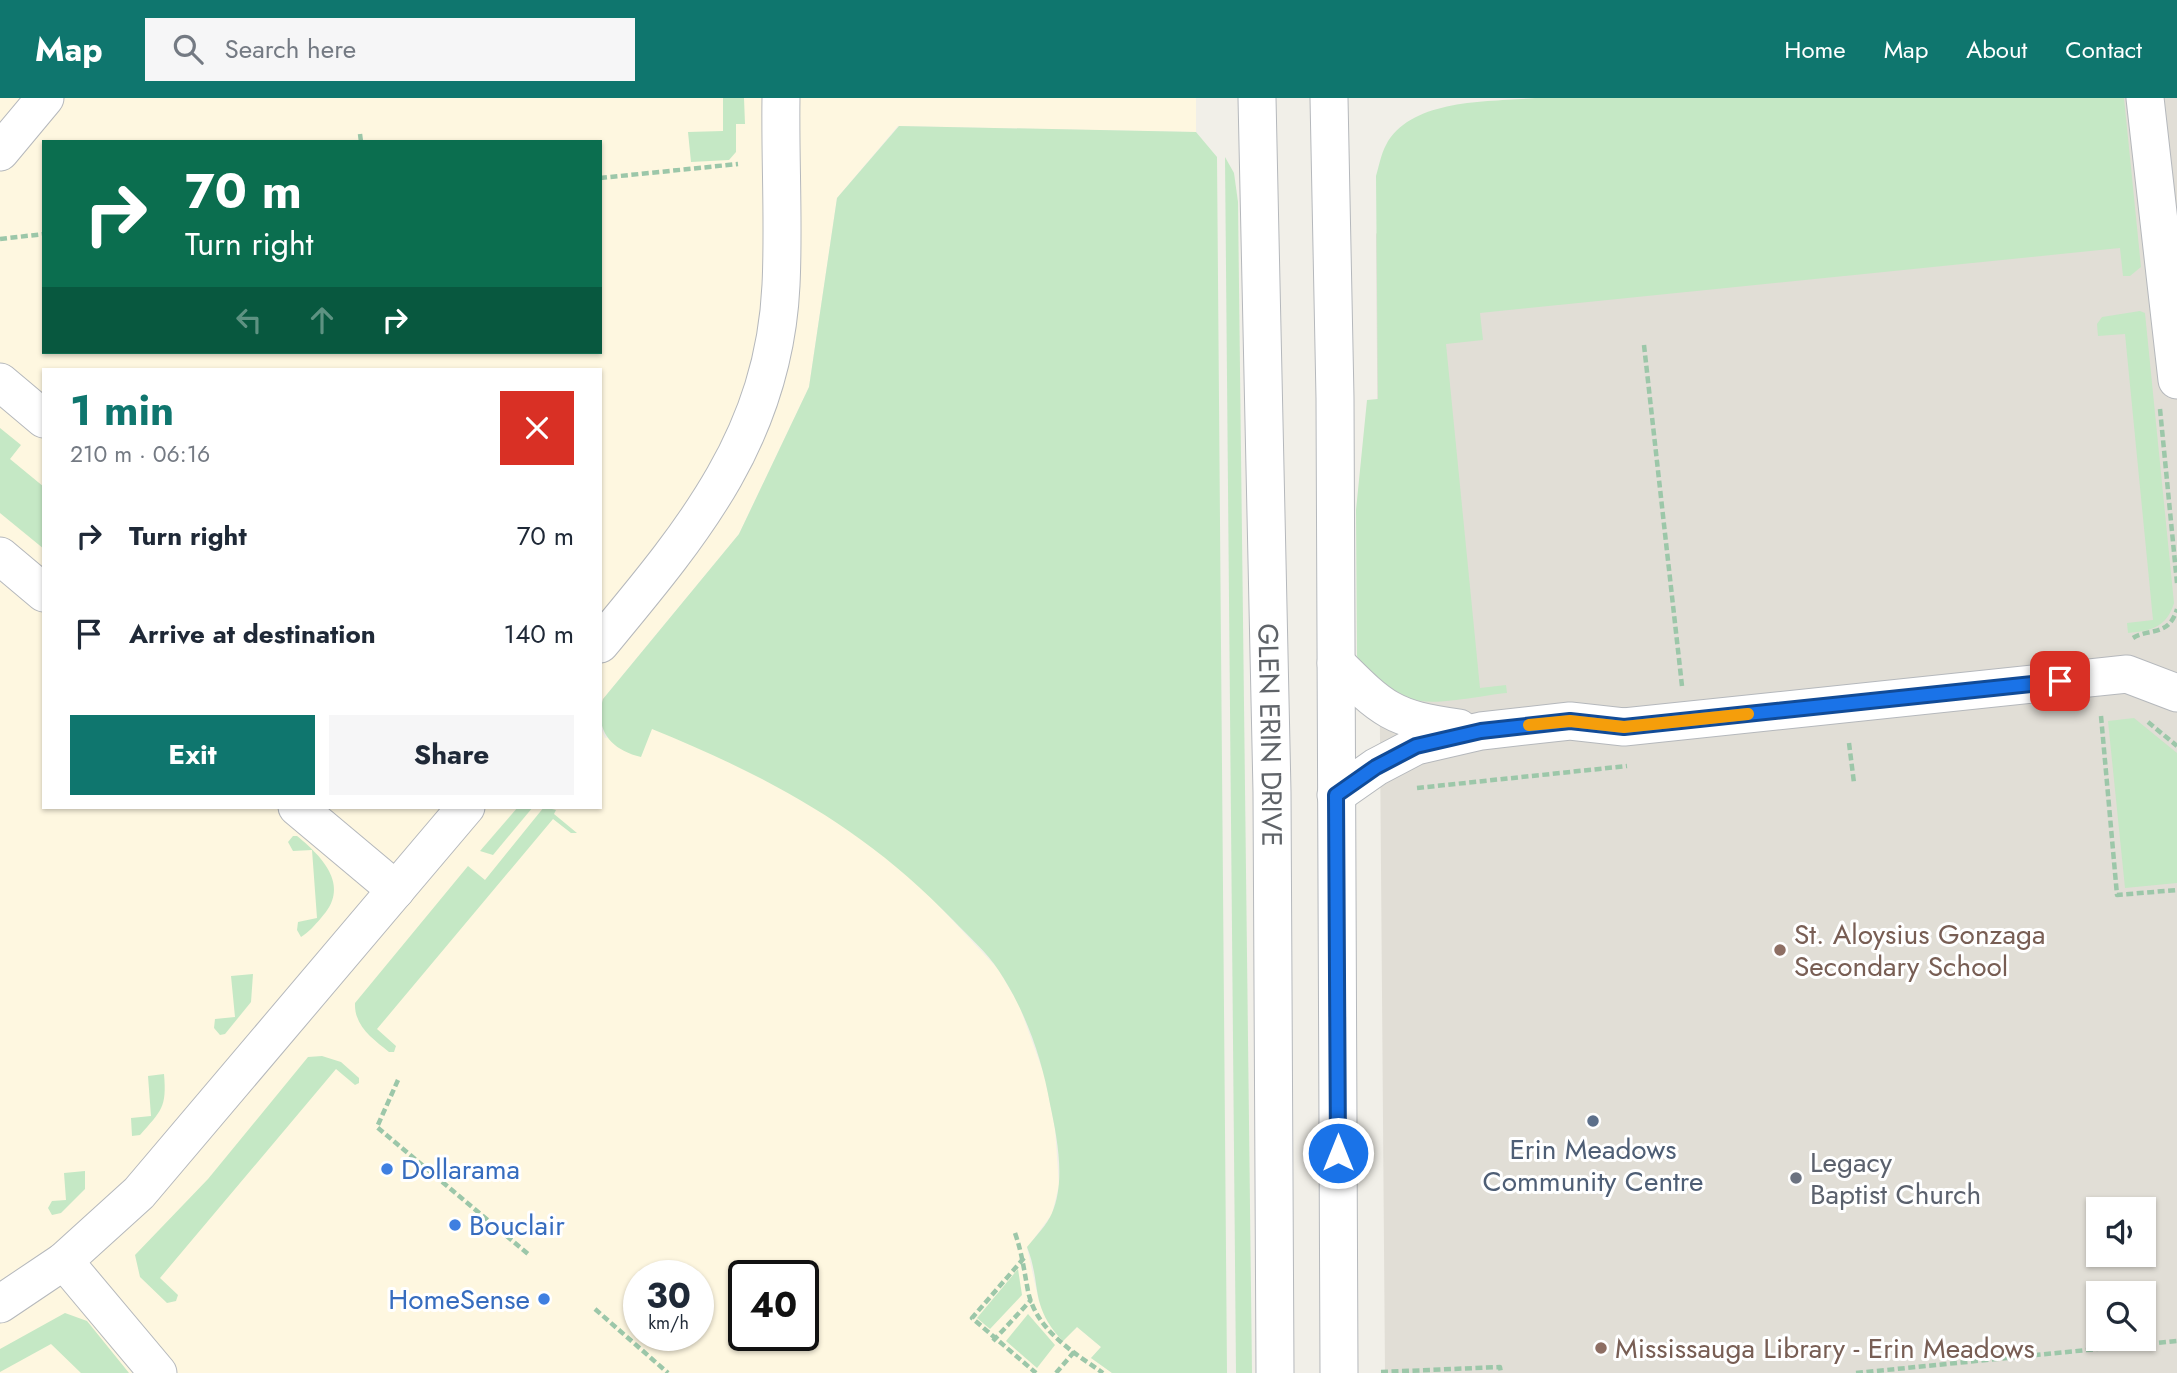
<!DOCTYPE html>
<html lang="en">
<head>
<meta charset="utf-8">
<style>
	:root { --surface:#fff; --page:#f6f6f7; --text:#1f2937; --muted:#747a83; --accent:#0f766e }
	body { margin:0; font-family:Jost,sans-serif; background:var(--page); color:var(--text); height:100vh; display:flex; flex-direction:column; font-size:26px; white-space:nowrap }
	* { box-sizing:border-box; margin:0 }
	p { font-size:23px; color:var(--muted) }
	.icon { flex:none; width:38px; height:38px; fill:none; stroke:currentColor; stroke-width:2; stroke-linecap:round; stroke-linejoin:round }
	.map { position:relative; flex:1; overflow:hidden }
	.drawer { position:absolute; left:42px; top:270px; width:560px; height:441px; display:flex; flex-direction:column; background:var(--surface); border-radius:0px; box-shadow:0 2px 5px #0004 }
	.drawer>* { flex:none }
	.hud { position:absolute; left:42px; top:42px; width:560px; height:214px; border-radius:0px; box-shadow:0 2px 5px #0004; background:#0b6e4f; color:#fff; overflow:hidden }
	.controls { position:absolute; left:2086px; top:1099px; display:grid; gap:14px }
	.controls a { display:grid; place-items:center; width:70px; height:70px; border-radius:0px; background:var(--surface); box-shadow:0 2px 5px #0004; font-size:35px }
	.speed { position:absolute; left:623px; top:1162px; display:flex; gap:14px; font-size:35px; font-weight:700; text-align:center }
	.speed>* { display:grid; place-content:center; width:91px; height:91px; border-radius:50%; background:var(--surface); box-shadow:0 2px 5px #0004; line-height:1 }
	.speed small { font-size:18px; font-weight:400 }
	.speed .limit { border:4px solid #111; border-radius:10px; background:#fff; color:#111 }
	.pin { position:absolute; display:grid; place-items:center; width:60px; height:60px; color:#fff; margin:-30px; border-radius:14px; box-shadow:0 4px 10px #0006 }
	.me { position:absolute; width:77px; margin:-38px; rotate:0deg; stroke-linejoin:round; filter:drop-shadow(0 0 5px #0008) }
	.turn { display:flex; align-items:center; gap:24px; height:147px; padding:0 28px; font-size:32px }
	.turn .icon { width:91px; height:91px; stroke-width:2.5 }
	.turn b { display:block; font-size:49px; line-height:60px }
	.lanes { display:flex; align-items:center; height:66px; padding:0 28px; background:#0003; justify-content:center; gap:35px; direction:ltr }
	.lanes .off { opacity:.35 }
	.round { display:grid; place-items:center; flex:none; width:74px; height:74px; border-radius:0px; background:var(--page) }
	.overview { display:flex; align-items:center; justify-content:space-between; height:119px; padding:0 28px }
	h1 { font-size:42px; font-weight:700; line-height:52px; color:var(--accent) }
	.action { display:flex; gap:14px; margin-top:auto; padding:14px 28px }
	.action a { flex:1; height:80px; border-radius:0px; background:var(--accent); color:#fff; font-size:28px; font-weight:700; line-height:80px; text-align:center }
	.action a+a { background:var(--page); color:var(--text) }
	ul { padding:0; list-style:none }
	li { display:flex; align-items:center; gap:21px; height:98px; padding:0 28px }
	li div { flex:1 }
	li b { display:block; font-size:26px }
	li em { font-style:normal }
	header { display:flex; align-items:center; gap:42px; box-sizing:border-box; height:98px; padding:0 35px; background:var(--accent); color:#fff }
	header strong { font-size:33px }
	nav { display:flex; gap:38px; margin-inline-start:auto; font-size:24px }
	.search { width:490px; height:63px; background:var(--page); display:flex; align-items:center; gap:18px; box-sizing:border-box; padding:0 24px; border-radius:0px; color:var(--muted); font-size:26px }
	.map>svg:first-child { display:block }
	.commercial { fill:#fef7e0; fill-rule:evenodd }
	.education { fill:#e1ded6; fill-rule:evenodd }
	.green { fill:#c5e8c5 }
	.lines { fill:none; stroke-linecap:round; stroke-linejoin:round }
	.minor-casing { stroke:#b5b8bc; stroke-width:39 }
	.path { stroke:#9cc7a9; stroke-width:4.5; stroke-dasharray:7 3.5; stroke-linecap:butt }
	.minor { stroke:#fff; stroke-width:37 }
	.route-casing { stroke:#114b97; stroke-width:18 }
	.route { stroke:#1a73e8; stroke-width:12 }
	.slow { stroke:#f59e0b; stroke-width:12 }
	.education-dot { fill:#8d6e63; stroke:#fff; stroke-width:2.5 }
	.service-dot { fill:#5c6f8a; stroke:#fff; stroke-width:2.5 }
	.shop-dot { fill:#3f7fe0; stroke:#fff; stroke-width:2.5 }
	.worship-dot { fill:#6b7280; stroke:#fff; stroke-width:2.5 }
	.labels { text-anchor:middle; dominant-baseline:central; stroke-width:6; stroke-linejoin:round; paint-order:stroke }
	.street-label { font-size:28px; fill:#5f6368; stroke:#fff }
	.education-label { font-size:28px; fill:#785e54; stroke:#fff; text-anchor:start }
	.service-label { font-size:28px; fill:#4e5e75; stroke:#fff }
	.worship-label { font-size:28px; fill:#5b616d; stroke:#fff; text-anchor:start }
	.shop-label { font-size:28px; fill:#366cbe; stroke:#fff; text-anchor:start }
</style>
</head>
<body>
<header>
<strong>Map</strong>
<div class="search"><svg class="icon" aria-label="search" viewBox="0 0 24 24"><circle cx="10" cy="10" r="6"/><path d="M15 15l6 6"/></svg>Search here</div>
<nav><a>Home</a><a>Map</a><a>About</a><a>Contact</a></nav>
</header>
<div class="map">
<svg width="2177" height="1275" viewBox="0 0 2177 1275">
	<rect width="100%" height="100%" fill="#f1efe8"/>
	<path class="commercial" d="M0,0H1196V34L898,28L837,100L809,289L739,436L603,601L600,609V271H44V709H600V628L605,640L652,630L733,664L806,704L866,743L911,778L998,871L1019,907L1045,979L1055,1031L1059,1087L1052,1116L1027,1150L1039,1204L1053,1232L1063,1242L1077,1229L1101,1249L1091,1260L1112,1275H0ZM44,44H600V254H44ZM639,1178H698V1237H639ZM744,1178H803V1237H744Z"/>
	<path class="education" d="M1767,0H2177V1275H1385L1376,136L1487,18ZM2098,1111H2144V1157H2098ZM2098,1195H2144V1241H2098Z"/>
	<g class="green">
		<path d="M723,0H744L745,26H736V54L729,62L691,64L688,34L723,33Z"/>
		<path d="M1535,0H2124L2141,169L2130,178H2123L2120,150L1480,215L1483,242L1446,246L1480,590L1506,587L1507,595C1483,597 1433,609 1412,601C1396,595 1389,587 1371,583L1357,558L1356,412L1367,302L1378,301L1376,78C1379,68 1381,56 1386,47C1411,0 1488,4 1535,0Z"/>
		<path d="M899,28L1196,34L1217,59L1227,1275H1112L1091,1260L1101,1249L1077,1229L1063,1243C1029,1208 1042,1187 1027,1149C1035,1139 1047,1127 1052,1115C1066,1083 1057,1039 1050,1006C1042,960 1025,912 999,873C987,854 968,838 953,822C864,730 770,679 652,631L641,659C611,652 594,632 603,601L739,436L809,289L837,100Z"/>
		<path d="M1225,59L1234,75L1238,104L1252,1275H1236Z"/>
		<path d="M2140,213L2145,215L2174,505C2167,529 2151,533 2128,535L2127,525L2153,522L2125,236L2098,238L2097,226L2102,219Z"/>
		<path d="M0,330L21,347L10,361L44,389V451L0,415Z"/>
		<path d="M2134,620L2177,655V785L2125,790L2108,623Z"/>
		<path d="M518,709H533L493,757L480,753Z"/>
		<path d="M544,709L556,712L554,716L577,735H571L553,721L377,931L396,948L394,954H389C373,941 354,928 355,905L468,768L485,782Z"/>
		<path d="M293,738H297C324,760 351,789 321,820C315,827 308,835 301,839L297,832L298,824L317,820L312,752L293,753L288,744Z"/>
		<path d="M253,876L251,904L225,936L220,937L214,930L215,921L235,919L231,878Z"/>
		<path d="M322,958L341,964L359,980V985L355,987L336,971L160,1180L178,1197L176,1203L167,1205L140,1179L135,1157L208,1081L308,959Z"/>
		<path d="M164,976C167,1010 161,1013 140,1037L132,1038L131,1020L151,1018L148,978Z"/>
		<path d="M85,1073V1091L61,1115L52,1117L48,1110L52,1103L66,1102L64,1075Z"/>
		<path d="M1018,1171L1022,1197L990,1231L977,1220Z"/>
		<path d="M65,1215L87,1223L129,1275H81L51,1246L0,1274V1251Z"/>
		<path d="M1028,1216L1055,1247L1037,1270L1006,1243Z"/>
	</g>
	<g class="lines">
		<g class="minor-casing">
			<g id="minor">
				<path id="s1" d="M1257,0L1272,694L1275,1275"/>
				<path d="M1329,0L1335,300L1339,1275"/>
				<path d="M2145,0L2177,282"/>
				<path d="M0,54L45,0"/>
				<path d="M0,284L44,321"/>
				<path d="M0,458L44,495"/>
				<path d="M600,546C692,435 774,339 781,187C784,125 780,62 781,0"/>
				<path d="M1336,565C1383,612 1392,621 1459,630"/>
				<path d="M1336,697L1376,669L1416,648L1481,633L1570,623L1624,629L2127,576L2177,595"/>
				<path d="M297,709L396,792"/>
				<path d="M64,1163L158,1275"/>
				<path d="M0,1206L64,1163L139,1095L466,709"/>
			</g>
		</g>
		<g class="path">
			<path d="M360,36L361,44"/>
			<path d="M600,80L738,66"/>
			<path d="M0,141L44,136"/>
			<path d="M1644,247L1682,588"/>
			<path d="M2160,311L2177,485"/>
			<path d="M2133,540C2149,530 2169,539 2177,511"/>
			<path d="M2101,618L2117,797L2177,792"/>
			<path d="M2148,624L2177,648"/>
			<path d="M1849,645L1854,685"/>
			<path d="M1417,690L1627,668"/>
			<path d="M398,982L377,1029L528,1156"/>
			<path d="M1015,1135C1022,1155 1024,1172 1028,1193C1036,1232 1073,1254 1103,1275"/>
			<path d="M1024,1160L972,1220L1036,1275"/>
			<path d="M595,1211L668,1275"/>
			<path d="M993,1243L1031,1202"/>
			<path d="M1381,1274L1500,1269L1501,1275"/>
			<path d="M1056,1275L1074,1254"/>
			<path d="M1856,1275L2177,1243"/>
		</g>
		<use href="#minor" class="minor"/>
	</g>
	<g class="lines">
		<g class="route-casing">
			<path id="route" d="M1338,1055L1336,697L1376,669L1416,648L1481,633L1570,623L1624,629L2060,583"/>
		</g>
		<use href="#route" class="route"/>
		<path class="slow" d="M1529,627L1570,623L1624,629L1748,616"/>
	</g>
	<g class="education-dot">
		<circle cx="1780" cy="852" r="7"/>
		<circle cx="1601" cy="1250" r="7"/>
	</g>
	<circle class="service-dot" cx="1593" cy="1023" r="7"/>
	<g class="shop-dot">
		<circle cx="387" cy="1071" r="7"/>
		<circle cx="455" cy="1127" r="7"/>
		<circle cx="544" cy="1201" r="7"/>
	</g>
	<circle class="worship-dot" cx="1796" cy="1080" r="7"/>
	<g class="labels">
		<g class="street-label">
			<text stroke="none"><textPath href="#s1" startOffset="637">GLEN ERIN DRIVE</textPath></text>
		</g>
		<g class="education-label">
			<text x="1794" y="836">St. Aloysius Gonzaga<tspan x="1794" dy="32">Secondary School</tspan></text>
			<text x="1615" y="1250">Mississauga Library - Erin Meadows</text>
		</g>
		<g class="service-label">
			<text x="1593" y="1051">Erin Meadows<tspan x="1593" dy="32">Community Centre</tspan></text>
		</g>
		<g class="worship-label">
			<text x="1810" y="1064">Legacy<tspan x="1810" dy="32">Baptist Church</tspan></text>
		</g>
		<g class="shop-label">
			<text x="401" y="1071">Dollarama</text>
			<text x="469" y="1127">Bouclair</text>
			<text x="530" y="1201" text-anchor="end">HomeSense</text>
		</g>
	</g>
</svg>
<div class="controls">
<a><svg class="icon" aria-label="sound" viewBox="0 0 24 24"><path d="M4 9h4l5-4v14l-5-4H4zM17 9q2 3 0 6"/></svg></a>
<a><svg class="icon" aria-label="search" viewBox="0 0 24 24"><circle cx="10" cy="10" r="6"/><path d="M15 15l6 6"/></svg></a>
</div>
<div class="speed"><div>30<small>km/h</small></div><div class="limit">40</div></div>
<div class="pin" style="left:2060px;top:583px;background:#d93025"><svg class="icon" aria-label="arrive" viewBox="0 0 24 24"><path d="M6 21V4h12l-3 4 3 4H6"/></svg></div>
<svg class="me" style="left:1338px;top:1055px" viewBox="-20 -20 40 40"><circle r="17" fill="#1a73e8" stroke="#fff" stroke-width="3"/><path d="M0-11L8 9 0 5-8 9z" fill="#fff"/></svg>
<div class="hud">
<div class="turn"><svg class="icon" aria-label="right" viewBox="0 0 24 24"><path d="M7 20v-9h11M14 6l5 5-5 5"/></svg><div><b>70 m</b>Turn right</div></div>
<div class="lanes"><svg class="icon off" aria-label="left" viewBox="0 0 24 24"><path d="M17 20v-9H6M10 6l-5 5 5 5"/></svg><svg class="icon off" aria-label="ahead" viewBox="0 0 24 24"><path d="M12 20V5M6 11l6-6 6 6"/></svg><svg class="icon" aria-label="right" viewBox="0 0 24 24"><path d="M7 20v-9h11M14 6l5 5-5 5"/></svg></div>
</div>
<section class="drawer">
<div class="overview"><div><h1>1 min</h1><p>210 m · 06:16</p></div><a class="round" style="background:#d93025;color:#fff"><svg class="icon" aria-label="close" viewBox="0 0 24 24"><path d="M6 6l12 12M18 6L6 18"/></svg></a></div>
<ul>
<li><svg class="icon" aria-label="right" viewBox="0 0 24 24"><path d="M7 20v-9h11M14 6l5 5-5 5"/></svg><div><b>Turn right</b></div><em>70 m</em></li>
<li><svg class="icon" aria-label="arrive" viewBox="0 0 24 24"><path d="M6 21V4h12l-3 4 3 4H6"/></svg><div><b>Arrive at destination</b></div><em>140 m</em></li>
</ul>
<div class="action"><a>Exit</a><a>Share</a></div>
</section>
</div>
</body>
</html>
